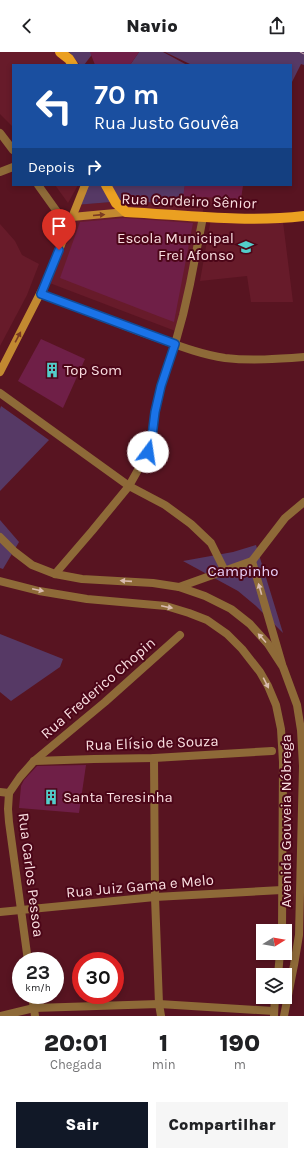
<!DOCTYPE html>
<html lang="pt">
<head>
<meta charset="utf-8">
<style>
	:root { --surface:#fff; --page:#f6f6f6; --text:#202124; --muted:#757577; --accent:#111827 }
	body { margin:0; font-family:Karla,sans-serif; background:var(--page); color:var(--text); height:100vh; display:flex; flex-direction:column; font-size:15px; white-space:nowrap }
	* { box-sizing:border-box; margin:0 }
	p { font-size:13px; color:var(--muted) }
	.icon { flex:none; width:22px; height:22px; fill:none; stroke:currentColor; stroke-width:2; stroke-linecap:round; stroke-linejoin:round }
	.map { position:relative; height:964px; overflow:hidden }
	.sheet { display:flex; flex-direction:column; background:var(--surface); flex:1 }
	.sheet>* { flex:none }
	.banner { position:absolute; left:12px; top:12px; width:280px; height:122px; border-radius:0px; box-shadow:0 2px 6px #0003; background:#1a4fa0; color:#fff; overflow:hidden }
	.needle { width:26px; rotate:79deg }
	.controls { position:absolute; left:256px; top:872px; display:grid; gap:8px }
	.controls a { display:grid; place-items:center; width:36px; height:36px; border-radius:0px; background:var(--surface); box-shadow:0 2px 6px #0003; font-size:20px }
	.speed { position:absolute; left:12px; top:900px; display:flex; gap:8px; font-size:20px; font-weight:700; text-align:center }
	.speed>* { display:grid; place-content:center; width:52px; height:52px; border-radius:50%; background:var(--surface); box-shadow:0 2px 6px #0003; line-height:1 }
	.speed small { font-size:10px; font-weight:400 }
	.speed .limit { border:6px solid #d22; background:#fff; color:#111 }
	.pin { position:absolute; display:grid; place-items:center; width:34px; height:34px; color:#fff; margin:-41px -17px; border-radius:50% 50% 50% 0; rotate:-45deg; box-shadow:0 0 4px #0007 }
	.pin .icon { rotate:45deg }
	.me { position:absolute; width:44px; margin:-22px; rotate:14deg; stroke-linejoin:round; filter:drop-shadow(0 0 3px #0008) }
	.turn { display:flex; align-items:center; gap:14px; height:84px; padding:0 16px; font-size:18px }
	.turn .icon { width:52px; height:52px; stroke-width:2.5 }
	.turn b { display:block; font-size:28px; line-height:34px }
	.then { display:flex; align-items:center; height:38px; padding:0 16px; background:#0003; gap:8px; font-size:15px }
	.eta { display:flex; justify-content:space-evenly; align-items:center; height:68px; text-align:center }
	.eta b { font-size:24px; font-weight:800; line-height:28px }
	.cta { display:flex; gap:8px; margin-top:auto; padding:8px 16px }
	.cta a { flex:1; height:46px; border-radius:0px; background:var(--accent); color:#fff; font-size:16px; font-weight:800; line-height:46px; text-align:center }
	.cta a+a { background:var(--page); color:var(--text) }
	header { display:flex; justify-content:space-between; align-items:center; height:52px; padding:0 16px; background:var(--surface); font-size:18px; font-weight:800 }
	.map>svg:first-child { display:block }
	.built { fill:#671b2a }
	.green { fill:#563965 }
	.building { fill:#6f1f47 }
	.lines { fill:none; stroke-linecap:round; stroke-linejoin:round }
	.minor { stroke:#8e6a38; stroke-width:8 }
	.tertiary { stroke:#8e6a38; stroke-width:8 }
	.secondary { stroke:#c28931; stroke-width:8 }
	.primary { stroke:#eba021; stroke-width:10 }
	.tram { stroke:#dab7bb; stroke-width:1 }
	.oneway { fill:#7b3a22 }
	.oneway2 { fill:#d9bbae }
	.route-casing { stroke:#114b97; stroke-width:10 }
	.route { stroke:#1a73e8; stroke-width:7 }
	.labels { text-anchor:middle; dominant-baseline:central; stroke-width:4; stroke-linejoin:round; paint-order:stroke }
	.street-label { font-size:15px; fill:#f9dee0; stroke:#4c0618 }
	.poi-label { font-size:15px; fill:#f9dee0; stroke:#4c0618; text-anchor:start }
	.park-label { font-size:15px; fill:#ebd2fa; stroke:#4c0618 }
</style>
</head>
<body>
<header><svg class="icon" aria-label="back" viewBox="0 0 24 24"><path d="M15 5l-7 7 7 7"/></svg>Navio<svg class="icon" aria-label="share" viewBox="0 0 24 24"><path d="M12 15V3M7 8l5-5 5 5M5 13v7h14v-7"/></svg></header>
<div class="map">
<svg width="304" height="964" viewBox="0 0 304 964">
	<rect width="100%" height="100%" fill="#581421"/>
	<g class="built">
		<path d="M0,0H69L80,13H13V75L0,62Z"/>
		<path d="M55,133H78L68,151Z"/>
		<path d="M185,133H243L240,154L204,153L190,232L178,280L47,230L73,153L124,149L183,152Z"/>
		<path d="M282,162L293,250H251L247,224L200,229L211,166Z"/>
		<path d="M0,172L15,189L22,203L39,212L27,243L0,294Z"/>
	</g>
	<g class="green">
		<path d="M69,0H94L84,13H80Z"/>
		<path d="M139,0H163L187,13H130Z"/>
		<path d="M165,0H304V13L301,12L291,32V13H192Z"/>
		<path d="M83,133H185L183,152L124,149L75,153Z"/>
		<path d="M1,354L49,388L0,439V357Z"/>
		<path d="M0,468L19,490L3,517L0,516Z"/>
		<path d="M256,493L283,581L256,554L238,539L183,509L233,500Z"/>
		<path d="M0,582L63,607L60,615L11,649L0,640Z"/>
	</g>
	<g class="building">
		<path d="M90,0H139L130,13H95Z"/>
		<path d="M185,133H243L241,147L183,144Z"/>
		<path d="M124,166L193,171L174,270L158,264L60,226L80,170Z"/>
		<path d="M41,287L85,307L63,356L18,329Z"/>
		<path d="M86,713L79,761L19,756L21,734L24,728L37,714Z"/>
	</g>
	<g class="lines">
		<g class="minor">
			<path d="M0,81L13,98"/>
			<path d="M0,120L13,115"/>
			<path d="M38,133L68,175"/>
			<path d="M41,242C76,255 111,269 146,282C172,291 198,302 225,306C251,309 278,307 304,305"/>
			<path d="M0,341L129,434L165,453L191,472L211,491L225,519"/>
			<path d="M252,509L282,612"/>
			<path d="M55,522L92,479L129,434L148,400L152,384L155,360L161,334L175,292L183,263L190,232L203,165"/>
			<path d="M179,535L252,509L285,466L304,450"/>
			<path d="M154,706L155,845L159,952L161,964"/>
			<path d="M34,709L94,707L154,706L272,699"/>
			<path d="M0,740L9,741"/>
			<path d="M9,741L20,725L34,709L105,650L180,583"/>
			<path d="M9,741L8,757L9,770L28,909"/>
			<path d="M0,860L155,845L282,838"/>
			<path d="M32,943L35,964"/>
			<path d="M1,964L34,956L159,952L274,959"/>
		</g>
		<g class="tertiary">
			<path d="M0,485L15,500L32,513L55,522L82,527L153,531L179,535L205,544L231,557L250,572L268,592L283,615L297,653L301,678L303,714L299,883L294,913L284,964"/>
			<path d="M0,529L39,539L87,547L166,554L189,561L207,568L227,582L242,597L260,620L268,634L276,653L281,677L283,710L282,879"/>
			<path d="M278,923L280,901"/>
			<path d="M274,964L275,945"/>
		</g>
		<g class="secondary">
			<path d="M72,165L126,160"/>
			<path d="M0,320L47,228L85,133"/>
		</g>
		<g class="primary">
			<path d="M60,0L69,7L73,13"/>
			<path d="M106,133L116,151L126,160C185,163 245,171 304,164"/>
		</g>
		<path class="tram" d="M300,0L304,2"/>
	</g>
	<defs><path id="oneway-solid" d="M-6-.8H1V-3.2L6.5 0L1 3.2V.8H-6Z"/></defs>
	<g class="oneway">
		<use href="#oneway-solid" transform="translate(99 163) rotate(-5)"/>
		<use href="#oneway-solid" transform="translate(18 285) rotate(-62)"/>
	</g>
	<g class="oneway2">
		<use href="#oneway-solid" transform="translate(126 529) rotate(-176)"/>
		<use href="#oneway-solid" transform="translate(260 537) rotate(-106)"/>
		<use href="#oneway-solid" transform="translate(38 538) rotate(12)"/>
		<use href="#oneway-solid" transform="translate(167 555) rotate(12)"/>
		<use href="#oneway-solid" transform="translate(262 586) rotate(-132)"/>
		<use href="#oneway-solid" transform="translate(266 631) rotate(63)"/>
	</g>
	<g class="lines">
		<g class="route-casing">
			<path id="route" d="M59,198L41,242L175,292L161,334L155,360L152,384L148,400"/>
		</g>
		<use href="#route" class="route"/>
	</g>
	<defs>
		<g id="school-bare" transform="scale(1.2)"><path d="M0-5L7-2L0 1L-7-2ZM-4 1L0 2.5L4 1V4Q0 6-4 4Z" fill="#53cdcb" stroke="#4c0618" stroke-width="2.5" paint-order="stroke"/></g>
		<g id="building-bare" transform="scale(1.2)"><path d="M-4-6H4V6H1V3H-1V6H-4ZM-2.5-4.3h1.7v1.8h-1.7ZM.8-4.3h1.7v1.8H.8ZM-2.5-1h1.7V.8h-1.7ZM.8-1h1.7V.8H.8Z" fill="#53cdcb" stroke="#4c0618" stroke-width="2.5" paint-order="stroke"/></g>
	</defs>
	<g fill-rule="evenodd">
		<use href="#school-bare" x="246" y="195"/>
		<use href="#building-bare" x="52" y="318"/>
		<use href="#building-bare" x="51" y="745"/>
	</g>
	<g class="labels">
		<g class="street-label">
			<text transform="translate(189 149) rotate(2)">Rua Cordeiro Sênior</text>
			<text transform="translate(98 636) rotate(-41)">Rua Frederico Chopin</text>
			<text transform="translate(152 691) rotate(-2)">Rua Elísio de Souza</text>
			<text transform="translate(286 769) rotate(-90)">Avenida Gouveia Nóbrega</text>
			<text transform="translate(31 823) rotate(83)">Rua Carlos Pessoa</text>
			<text transform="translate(140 834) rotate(-5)">Rua Juiz Gama e Melo</text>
		</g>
		<g class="poi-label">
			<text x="234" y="186" text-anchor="end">Escola Municipal<tspan x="234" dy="17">Frei Afonso</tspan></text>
			<text x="64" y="318">Top Som</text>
			<text x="63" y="745">Santa Teresinha</text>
		</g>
		<g class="park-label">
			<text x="243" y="519">Campinho</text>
		</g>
	</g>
</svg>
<div class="controls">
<a><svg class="needle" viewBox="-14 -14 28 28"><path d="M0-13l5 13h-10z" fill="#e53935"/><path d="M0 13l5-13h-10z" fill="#757577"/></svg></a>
<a><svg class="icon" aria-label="layers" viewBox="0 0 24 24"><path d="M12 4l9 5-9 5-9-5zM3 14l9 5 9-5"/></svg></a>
</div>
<div class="speed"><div>23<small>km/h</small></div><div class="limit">30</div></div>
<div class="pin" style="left:59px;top:198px;background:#d93025"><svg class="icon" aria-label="arrive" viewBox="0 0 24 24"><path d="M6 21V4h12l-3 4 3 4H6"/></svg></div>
<svg class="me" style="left:148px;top:400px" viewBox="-20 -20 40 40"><circle r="19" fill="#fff"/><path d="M0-13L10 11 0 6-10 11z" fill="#1a73e8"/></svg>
<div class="banner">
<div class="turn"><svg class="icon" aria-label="left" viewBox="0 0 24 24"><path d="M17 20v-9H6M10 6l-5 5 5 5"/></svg><div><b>70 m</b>Rua Justo Gouvêa</div></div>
<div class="then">Depois<svg class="icon" aria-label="right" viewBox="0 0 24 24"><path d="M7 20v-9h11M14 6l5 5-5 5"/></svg></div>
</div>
</div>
<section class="sheet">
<div class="eta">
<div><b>20:01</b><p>Chegada</p></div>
<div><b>1</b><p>min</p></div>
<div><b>190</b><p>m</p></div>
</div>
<div class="cta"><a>Sair</a><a>Compartilhar</a></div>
</section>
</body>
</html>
